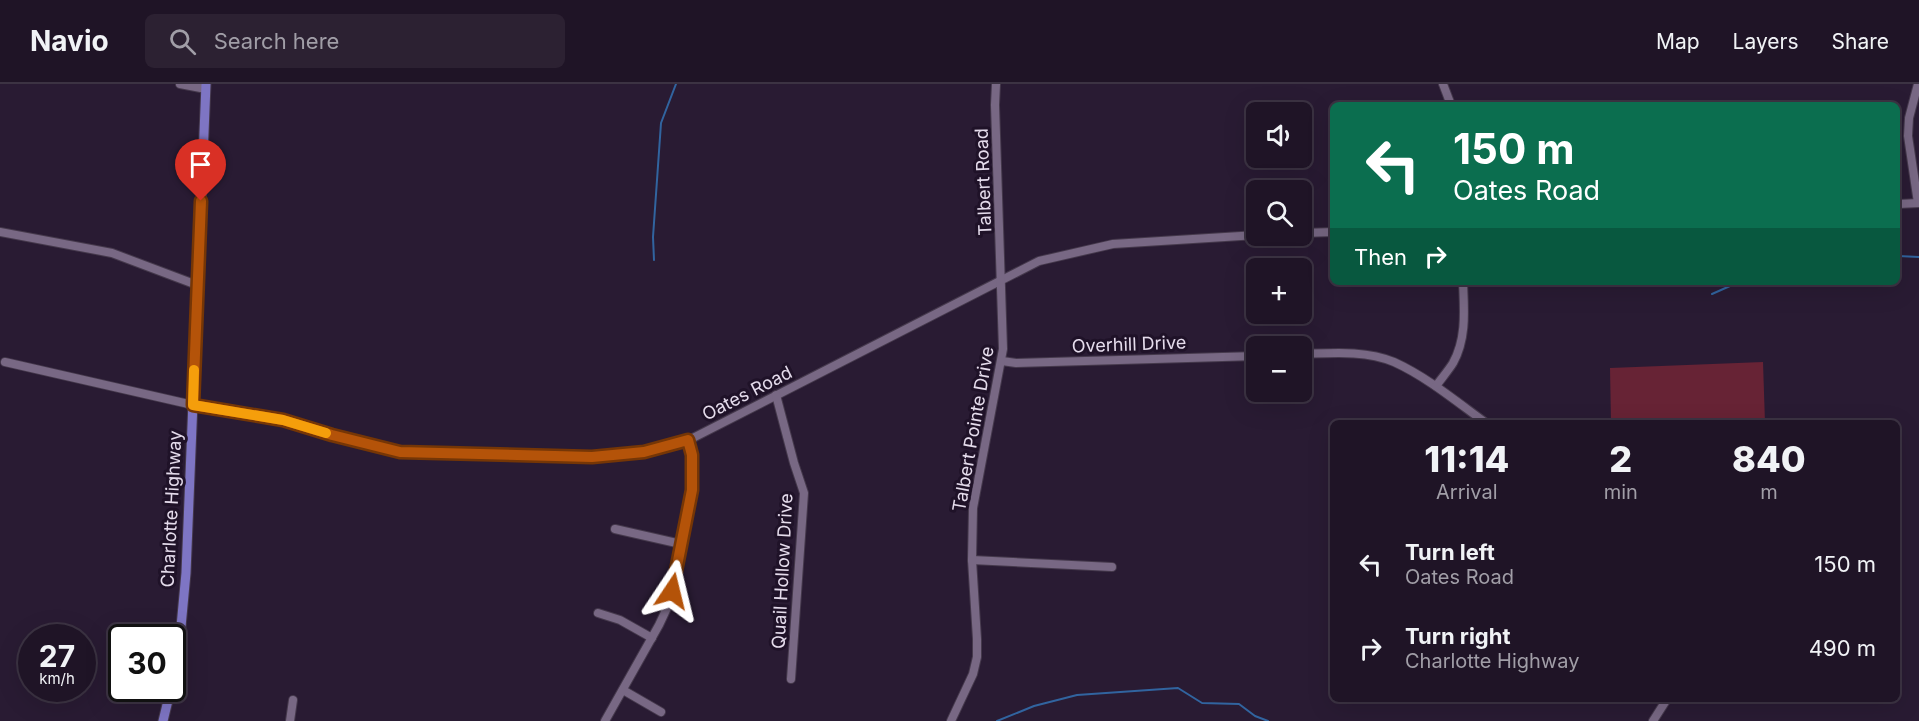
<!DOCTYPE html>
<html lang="en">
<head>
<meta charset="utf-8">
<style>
	:root { --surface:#1f1426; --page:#2c2132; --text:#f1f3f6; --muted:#a19ea7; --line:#3c3343 }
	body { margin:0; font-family:Inter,sans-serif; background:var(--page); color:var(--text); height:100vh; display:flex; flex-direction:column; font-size:22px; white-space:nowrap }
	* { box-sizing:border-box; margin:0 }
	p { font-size:20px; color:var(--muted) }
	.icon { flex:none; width:33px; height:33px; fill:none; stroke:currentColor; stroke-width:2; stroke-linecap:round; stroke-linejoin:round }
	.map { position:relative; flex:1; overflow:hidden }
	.details { position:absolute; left:1330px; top:336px; width:570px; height:282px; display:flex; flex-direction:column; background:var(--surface); border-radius:9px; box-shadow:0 6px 24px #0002,0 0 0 2px var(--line) }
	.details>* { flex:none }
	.hud { position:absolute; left:1330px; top:18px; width:570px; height:183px; border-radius:9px; box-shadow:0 6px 24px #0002,0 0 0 2px var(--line); background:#0b6e4f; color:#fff; overflow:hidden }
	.tools { position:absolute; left:1246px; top:18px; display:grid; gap:12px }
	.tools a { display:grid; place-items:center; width:66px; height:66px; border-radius:9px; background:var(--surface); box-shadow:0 6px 24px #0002,0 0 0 2px var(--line); font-size:30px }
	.speed { position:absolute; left:18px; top:540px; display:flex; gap:12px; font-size:30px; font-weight:700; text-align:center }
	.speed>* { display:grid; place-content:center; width:78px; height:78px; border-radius:50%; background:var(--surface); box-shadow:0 6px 24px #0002,0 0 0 2px var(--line); line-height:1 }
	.speed small { font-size:15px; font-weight:400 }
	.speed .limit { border:3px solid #111; border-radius:9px; background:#fff; color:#111 }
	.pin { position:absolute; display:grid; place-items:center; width:51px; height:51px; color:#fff; margin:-62px -26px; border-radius:50% 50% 50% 0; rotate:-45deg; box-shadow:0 0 6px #0007 }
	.pin .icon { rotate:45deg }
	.me { position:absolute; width:66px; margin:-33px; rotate:10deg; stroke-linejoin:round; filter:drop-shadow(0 0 4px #0008) }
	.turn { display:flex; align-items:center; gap:21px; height:126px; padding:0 24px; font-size:27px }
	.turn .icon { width:78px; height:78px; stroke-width:2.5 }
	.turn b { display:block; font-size:42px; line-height:51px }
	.then { display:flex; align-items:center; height:57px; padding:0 24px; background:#0003; gap:12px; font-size:22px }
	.eta { display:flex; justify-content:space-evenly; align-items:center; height:102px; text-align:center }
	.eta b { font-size:36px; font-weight:800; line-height:42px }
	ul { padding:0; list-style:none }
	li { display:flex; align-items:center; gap:18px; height:84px; padding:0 24px }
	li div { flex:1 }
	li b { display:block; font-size:22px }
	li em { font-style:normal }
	header { display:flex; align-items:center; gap:36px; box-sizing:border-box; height:84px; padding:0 30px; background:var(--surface); border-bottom:2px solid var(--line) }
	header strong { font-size:28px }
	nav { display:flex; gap:33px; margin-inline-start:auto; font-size:21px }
	.search { width:420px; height:54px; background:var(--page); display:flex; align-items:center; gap:15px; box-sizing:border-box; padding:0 21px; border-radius:9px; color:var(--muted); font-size:22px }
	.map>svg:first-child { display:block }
	.green { fill:#672335 }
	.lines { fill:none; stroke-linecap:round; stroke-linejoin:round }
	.stream { stroke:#31649f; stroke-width:2 }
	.minor-casing { stroke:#45394c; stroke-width:10 }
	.major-casing { stroke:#45394c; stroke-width:11 }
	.minor { stroke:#786884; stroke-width:8 }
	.major { stroke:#7e75c4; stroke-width:9 }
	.route-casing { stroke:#753606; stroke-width:15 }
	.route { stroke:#b45309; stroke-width:10 }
	.slow { stroke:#f59e0b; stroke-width:10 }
	.labels { text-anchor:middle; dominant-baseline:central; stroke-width:6; stroke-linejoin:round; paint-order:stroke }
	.street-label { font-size:18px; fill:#e5dcec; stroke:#1f1228 }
</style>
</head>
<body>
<header>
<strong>Navio</strong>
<div class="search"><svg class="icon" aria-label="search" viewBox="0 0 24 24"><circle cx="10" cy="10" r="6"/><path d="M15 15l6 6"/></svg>Search here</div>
<nav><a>Map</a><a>Layers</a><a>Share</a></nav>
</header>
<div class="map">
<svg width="1919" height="637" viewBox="0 0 1919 637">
	<rect width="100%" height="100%" fill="#291b33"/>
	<path class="green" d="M1763,278L1765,339H1611L1610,284Z"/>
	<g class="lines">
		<g class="stream">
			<path d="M1898,172L1919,173"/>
			<path d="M654,176L653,153L661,39L676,0"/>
			<path d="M1712,210L1739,198"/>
			<path d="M997,637L1034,622L1077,611L1178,604L1202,619L1239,620L1255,632L1268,637"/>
		</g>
		<g class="minor-casing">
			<g id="minor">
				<path d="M180,0L206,5"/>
				<path d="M1443,0L1451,21"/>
				<path d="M1918,119L1908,52L1909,34L1918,0"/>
				<path d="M1898,120L1919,119"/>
				<path d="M0,148L112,169L197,201"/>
				<path d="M1302,149L1334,148"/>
				<path d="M1302,270C1332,269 1366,266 1394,278C1427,293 1457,318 1486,339"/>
				<path d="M1002,277L1016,279L1257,272"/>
				<path d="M5,278L193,321L283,336L332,351L400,368L592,373L644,368L689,356L1039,177L1113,160L1257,151"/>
				<path d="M1436,302C1441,295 1448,287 1453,279C1467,254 1464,225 1463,198"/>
				<path d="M776,311L794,379L804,409L791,595"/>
				<path d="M615,445L681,460"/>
				<path d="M972,476L1112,483"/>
				<path d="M598,529L620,536L652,554"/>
				<path d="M623,606L661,628"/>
				<path d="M290,637L293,616"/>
				<path d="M605,637L659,541L667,524L692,406V371L689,356"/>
				<path d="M951,637L973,590L977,573V555L972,476L973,424L1003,265L995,21L996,0"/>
				<path d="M1653,637L1667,615"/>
			</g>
		</g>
		<g class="major-casing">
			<g id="major">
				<path d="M172,599L178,575L186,489L206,0"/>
				<path d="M163,637L171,604"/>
			</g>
		</g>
		<use href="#minor" class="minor"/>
		<use href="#major" class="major"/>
	</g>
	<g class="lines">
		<g class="route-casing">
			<path id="route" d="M201,117L193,321L283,336L332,351L400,368L592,373L644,368L688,356L692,371V406L672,507"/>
		</g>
		<use href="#route" class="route"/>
		<path class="slow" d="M194,286L193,321L283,336L326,349"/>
	</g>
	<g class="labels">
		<g class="street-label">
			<text transform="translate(983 98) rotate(-92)">Talbert Road</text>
			<text transform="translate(1129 260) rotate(-2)">Overhill Drive</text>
			<text transform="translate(747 309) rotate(-27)">Oates Road</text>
			<text transform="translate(973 345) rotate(-80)">Talbert Pointe Drive</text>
			<text transform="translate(171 425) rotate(-87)">Charlotte Highway</text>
			<text transform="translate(782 487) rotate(-87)">Quail Hollow Drive</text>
		</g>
	</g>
</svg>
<div class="tools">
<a><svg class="icon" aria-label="sound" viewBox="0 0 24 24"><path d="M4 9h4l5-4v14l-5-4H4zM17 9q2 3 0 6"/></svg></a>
<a><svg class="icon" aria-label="search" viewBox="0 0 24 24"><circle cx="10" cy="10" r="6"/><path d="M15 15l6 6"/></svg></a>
<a>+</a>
<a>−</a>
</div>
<div class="speed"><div>27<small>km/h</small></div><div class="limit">30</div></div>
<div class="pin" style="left:201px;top:117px;background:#d93025"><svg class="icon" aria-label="arrive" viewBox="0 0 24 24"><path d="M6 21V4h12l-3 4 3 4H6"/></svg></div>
<svg class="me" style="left:672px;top:507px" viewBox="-20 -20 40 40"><path d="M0-17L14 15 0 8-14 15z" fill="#b45309" stroke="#fff" stroke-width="4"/></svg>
<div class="hud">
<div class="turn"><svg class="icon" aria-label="left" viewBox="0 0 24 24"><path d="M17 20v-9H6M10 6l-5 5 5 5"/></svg><div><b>150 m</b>Oates Road</div></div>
<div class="then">Then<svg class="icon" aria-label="right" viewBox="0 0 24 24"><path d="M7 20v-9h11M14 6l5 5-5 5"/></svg></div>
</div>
<section class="details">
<div class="eta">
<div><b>11:14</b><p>Arrival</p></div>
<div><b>2</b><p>min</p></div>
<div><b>840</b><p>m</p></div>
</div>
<ul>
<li><svg class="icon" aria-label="left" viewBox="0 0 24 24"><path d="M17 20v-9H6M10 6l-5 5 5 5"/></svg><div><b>Turn left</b><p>Oates Road</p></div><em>150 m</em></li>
<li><svg class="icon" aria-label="right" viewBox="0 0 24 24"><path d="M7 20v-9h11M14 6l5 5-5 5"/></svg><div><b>Turn right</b><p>Charlotte Highway</p></div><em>490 m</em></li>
</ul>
</section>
</div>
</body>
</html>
